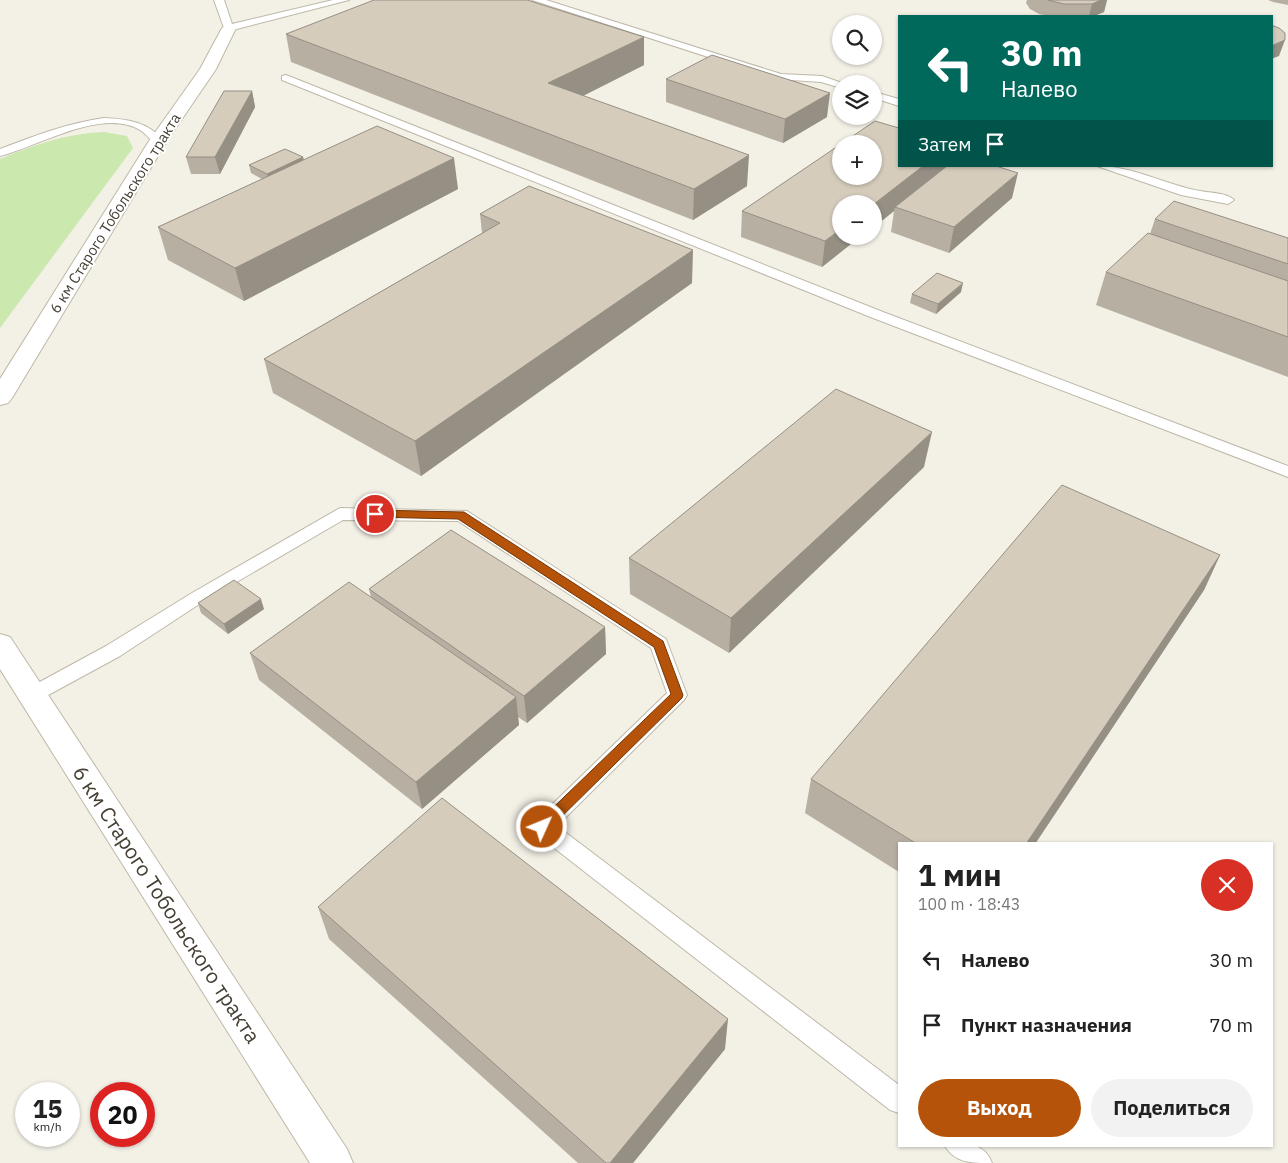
<!DOCTYPE html>
<html lang="ru">
<head>
<meta charset="utf-8">
<style>
	:root { --surface:#fff; --page:#f2f2f2; --text:#222; --muted:#767676; --accent:#b45309 }
	body { margin:0; font-family:"IBM Plex Sans",sans-serif; background:var(--page); color:var(--text); height:100vh; display:flex; flex-direction:column; font-size:19px; white-space:nowrap }
	* { box-sizing:border-box; margin:0 }
	p { font-size:16px; color:var(--muted) }
	.icon { flex:none; width:28px; height:28px; fill:none; stroke:currentColor; stroke-width:2; stroke-linecap:round; stroke-linejoin:round }
	.map { position:relative; flex:1; overflow:hidden }
	.panel { position:absolute; left:898px; top:842px; width:375px; height:305px; display:flex; flex-direction:column; background:var(--surface); border-radius:0px; box-shadow:0 1px 4px #0004 }
	.panel>* { flex:none }
	.guide { position:absolute; left:898px; top:15px; width:375px; height:152px; border-radius:0px; box-shadow:0 1px 4px #0004; background:#00695c; color:#fff; overflow:hidden }
	.fabs { position:absolute; left:832px; top:15px; display:grid; gap:10px }
	.fabs a { display:grid; place-items:center; width:50px; height:50px; border-radius:50%; background:var(--surface); box-shadow:0 1px 4px #0004; font-size:25px }
	.speed { position:absolute; left:15px; top:1082px; display:flex; gap:10px; font-size:25px; font-weight:700; text-align:center }
	.speed>* { display:grid; place-content:center; width:65px; height:65px; border-radius:50%; background:var(--surface); box-shadow:0 1px 4px #0004; line-height:1 }
	.speed small { font-size:12px; font-weight:400 }
	.speed .limit { border:8px solid #d22; background:#fff; color:#111 }
	.pin { position:absolute; display:grid; place-items:center; width:42px; height:42px; color:#fff; margin:-21px; border:2px solid #fff; border-radius:50%; box-shadow:0 1px 5px #0007 }
	.me { position:absolute; width:55px; margin:-28px; rotate:46deg; stroke-linejoin:round; filter:drop-shadow(0 0 4px #0008) }
	.turn { display:flex; align-items:center; gap:18px; height:105px; padding:0 20px; font-size:22px }
	.turn .icon { width:65px; height:65px; stroke-width:2.5 }
	.turn b { display:block; font-size:35px; line-height:42px }
	.then { display:flex; align-items:center; height:48px; padding:0 20px; background:#0003; gap:10px; font-size:19px }
	.round { display:grid; place-items:center; flex:none; width:52px; height:52px; border-radius:26px; background:var(--page) }
	.overview { display:flex; align-items:center; justify-content:space-between; height:85px; padding:0 20px }
	h1 { font-size:30px; font-weight:700; line-height:38px }
	.action { display:flex; gap:10px; margin-top:auto; padding:10px 20px }
	.action a { flex:1; height:58px; border-radius:30px; background:var(--accent); color:#fff; font-size:20px; font-weight:700; line-height:58px; text-align:center }
	.action a+a { background:var(--page); color:var(--text) }
	ul { padding:0; list-style:none }
	li { display:flex; align-items:center; gap:15px; height:65px; padding:0 20px }
	li div { flex:1 }
	li b { display:block; font-size:19px }
	li em { font-style:normal }
	.map>svg:first-child { display:block }
	.green { fill:#cbe8af }
	.lines { fill:none; stroke-linecap:round; stroke-linejoin:round }
	.service-casing { stroke:#bfb8a9; stroke-width:2 }
	.minor-casing { stroke:#bfb8a9; stroke-width:2 }
	.service { fill:#fff; fill-rule:evenodd }
	.minor { fill:#fff; fill-rule:evenodd }
	.wall { fill:#b7afa2 }
	.shaded-wall { fill:#958f84 }
	.building { fill:#d5ccbc; stroke:#958f84 }
	.route { fill:#b45309; stroke:#753606 }
	.labels { text-anchor:middle; dominant-baseline:central; stroke-width:4; stroke-linejoin:round; paint-order:stroke }
	.far-street-label { font-size:15px; fill:#464035; stroke:#fff }
	.near-street-label { font-size:21px; fill:#464035; stroke:#fff }
</style>
</head>
<body>
<div class="map">
<svg width="1288" height="1163" viewBox="0 0 1288 1163">
	<rect width="100%" height="100%" fill="#f3f0e6"/>
	<path class="green" d="M104,132L127,136L133,148L0,328V159C37,144 64,134 104,132Z"/>
	<g class="lines">
		<g class="service-casing">
			<g id="service">
				<path d="M214,0H224L232,24L333,0H349L229,31L224,28Z"/>
				<path d="M532,0H546L781,74L822,76L845,84H841V88L821,82L776,79Z"/>
				<path d="M286,75L883,312L1288,466V477L873,318L282,80V76Z"/>
				<path d="M874,92L899,99V106L874,98Z"/>
				<path d="M104,118C128,119 148,122 164,141L162,143H154C150,139 145,133 140,130C102,107 37,147 0,156V149C34,136 68,123 104,118Z"/>
				<path d="M1097,166C1133,166 1166,185 1200,191C1210,193 1228,193 1234,200L1228,204L1181,195Z"/>
				<path d="M340,508L467,511L666,639L687,695L684,700L557,826L899,1085V1113L890,1110L535,833L531,827L535,821L667,693L651,648L458,521L343,520L204,601L120,656L39,700L32,702L25,700L22,695L25,690L106,646L192,593Z"/>
				<path d="M945,1146C966,1146 983,1140 992,1163C971,1163 955,1163 945,1146Z"/>
			</g>
		</g>
		<g class="minor-casing">
			<g id="minor">
				<path d="M229,24L236,28L216,69L167,141L12,398L8,403L0,405V379L149,141L200,69L222,28Z"/>
				<path d="M0,634L10,637L347,1149L353,1163H310L0,669Z"/>
			</g>
		</g>
		<use href="#service" class="service"/>
		<use href="#minor" class="minor"/>
	</g>
	<g class="wall">
		<path d="M1027,0H1107L1104,12L1094,16H1049L1039,14L1030,9L1026,3Z"/>
		<path d="M1268,0H1288V5L1273,2Z"/>
		<path d="M286,34L644,65L583,96L747,186L693,220L291,62Z"/>
		<path d="M666,79L827,117L783,143L666,102Z"/>
		<path d="M252,91L255,107L220,174H191L186,157Z"/>
		<path d="M303,157L304,160L458,189L244,301L168,260L158,227L262,179L251,173L249,165Z"/>
		<path d="M899,166L1012,198L949,253L891,232L894,211L874,227V204L841,236H861L822,267L741,237L742,211Z"/>
		<path d="M480,214L692,283L421,476L273,393L264,359L482,233Z"/>
		<path d="M1155,219L1288,238V377L1096,305L1106,272L1150,234Z"/>
		<path d="M961,292L936,314L910,303L912,294Z"/>
		<path d="M924,467L729,653L630,594L629,558Z"/>
		<path d="M1220,555L1204,590L1035,844H899V872L805,813L811,779Z"/>
		<path d="M369,589L605,627L606,654L527,723L518,717L519,725L422,809L259,680L250,653L371,597Z"/>
		<path d="M198,603L264,609L228,634L201,613Z"/>
		<path d="M318,907L725,1049L633,1163H578L329,939Z"/>
	</g>
	<g class="shaded-wall">
		<path d="M1101,0H1107L1104,12L1094,16H1089L1092,4Z"/>
		<path d="M644,37V65L549,113L548,83Z"/>
		<path d="M1285,40L1279,56L1271,59V46Z"/>
		<path d="M252,91L255,107L220,174L215,157Z"/>
		<path d="M830,93L827,117L783,143L785,119Z"/>
		<path d="M749,155L747,186L693,220L694,189Z"/>
		<path d="M303,157L305,166L269,182L267,174Z"/>
		<path d="M454,158L458,189L244,301L235,268Z"/>
		<path d="M923,166H948L895,207L894,211L874,227V204Z"/>
		<path d="M1018,173L1012,198L949,253L954,227Z"/>
		<path d="M841,229V236H861L822,267L825,241Z"/>
		<path d="M693,250L692,283L421,476L415,441Z"/>
		<path d="M963,283L961,292L936,314L938,304Z"/>
		<path d="M932,432L924,467L729,653L731,618Z"/>
		<path d="M1220,555L1204,590L1035,844H1026Z"/>
		<path d="M261,599L264,609L228,634L224,624Z"/>
		<path d="M605,627L606,654L527,723L524,696Z"/>
		<path d="M516,697L519,725L422,809L416,782Z"/>
		<path d="M728,1019L725,1049L633,1163H610Z"/>
	</g>
	<g class="building">
		<path d="M374,0H527L644,37L548,83L749,155L694,189L286,34Z"/>
		<path d="M1048,0H1101L1092,4H1064Z"/>
		<path d="M1271,25L1279,28L1285,33V40L1271,46Z"/>
		<path d="M712,55L830,93L785,119L666,79Z"/>
		<path d="M224,91H252L215,157H186Z"/>
		<path d="M875,121L899,128V166H923L874,204H841V229L825,241L742,211L841,144V176H874V144H841Z"/>
		<path d="M377,126L454,158L235,268L158,227Z"/>
		<path d="M285,149L303,157L267,174L249,165Z"/>
		<path d="M947,166H996L1018,173L954,227L895,207Z"/>
		<path d="M529,186L693,250L415,441L264,359L500,223L480,214Z"/>
		<path d="M1174,201L1288,238V264L1155,219Z"/>
		<path d="M1148,233L1288,281V337L1106,272Z"/>
		<path d="M937,273L963,283L938,304L912,294Z"/>
		<path d="M836,389L932,432L731,618L629,558Z"/>
		<path d="M1062,485L1220,555L1026,844H917L811,779Z"/>
		<path d="M451,530L605,627L524,696L369,589Z"/>
		<path d="M234,580L261,599L224,624L198,603Z"/>
		<path d="M349,582L516,697L416,782L250,653Z"/>
		<path d="M442,798L728,1019L610,1163H606L318,907Z"/>
	</g>
	<path class="route" d="M375,510L464,512L663,641L683,695L682,698L547,831H537L535,827L537,823L671,694L654,647L458,519L371,517L369,514Z"/>
	<g class="labels">
		<g class="far-street-label">
			<text transform="translate(115 213) rotate(-58)">6 км Старого Тобольского тракта</text>
		</g>
		<g class="near-street-label">
			<text transform="translate(167 904) rotate(57)">6 км Старого Тобольского тракта</text>
		</g>
	</g>
</svg>
<div class="fabs">
<a><svg class="icon" aria-label="search" viewBox="0 0 24 24"><circle cx="10" cy="10" r="6"/><path d="M15 15l6 6"/></svg></a>
<a><svg class="icon" aria-label="layers" viewBox="0 0 24 24"><path d="M12 4l9 5-9 5-9-5zM3 14l9 5 9-5"/></svg></a>
<a>+</a>
<a>−</a>
</div>
<div class="speed"><div>15<small>km/h</small></div><div class="limit">20</div></div>
<div class="pin" style="left:375px;top:514px;background:#d93025"><svg class="icon" aria-label="arrive" viewBox="0 0 24 24"><path d="M6 21V4h12l-3 4 3 4H6"/></svg></div>
<svg class="me" style="left:542px;top:827px" viewBox="-20 -20 40 40"><circle r="17" fill="#b45309" stroke="#fff" stroke-width="3"/><path d="M0-11L8 9 0 5-8 9z" fill="#fff"/></svg>
<div class="guide">
<div class="turn"><svg class="icon" aria-label="left" viewBox="0 0 24 24"><path d="M17 20v-9H6M10 6l-5 5 5 5"/></svg><div><b>30 m</b>Налево</div></div>
<div class="then">Затем<svg class="icon" aria-label="arrive" viewBox="0 0 24 24"><path d="M6 21V4h12l-3 4 3 4H6"/></svg></div>
</div>
<section class="panel">
<div class="overview"><div><h1>1 мин</h1><p>100 m · 18:43</p></div><a class="round" style="background:#d93025;color:#fff"><svg class="icon" aria-label="close" viewBox="0 0 24 24"><path d="M6 6l12 12M18 6L6 18"/></svg></a></div>
<ul>
<li><svg class="icon" aria-label="left" viewBox="0 0 24 24"><path d="M17 20v-9H6M10 6l-5 5 5 5"/></svg><div><b>Налево</b></div><em>30 m</em></li>
<li><svg class="icon" aria-label="arrive" viewBox="0 0 24 24"><path d="M6 21V4h12l-3 4 3 4H6"/></svg><div><b>Пункт назначения</b></div><em>70 m</em></li>
</ul>
<div class="action"><a>Выход</a><a>Поделиться</a></div>
</section>
</div>
</body>
</html>
